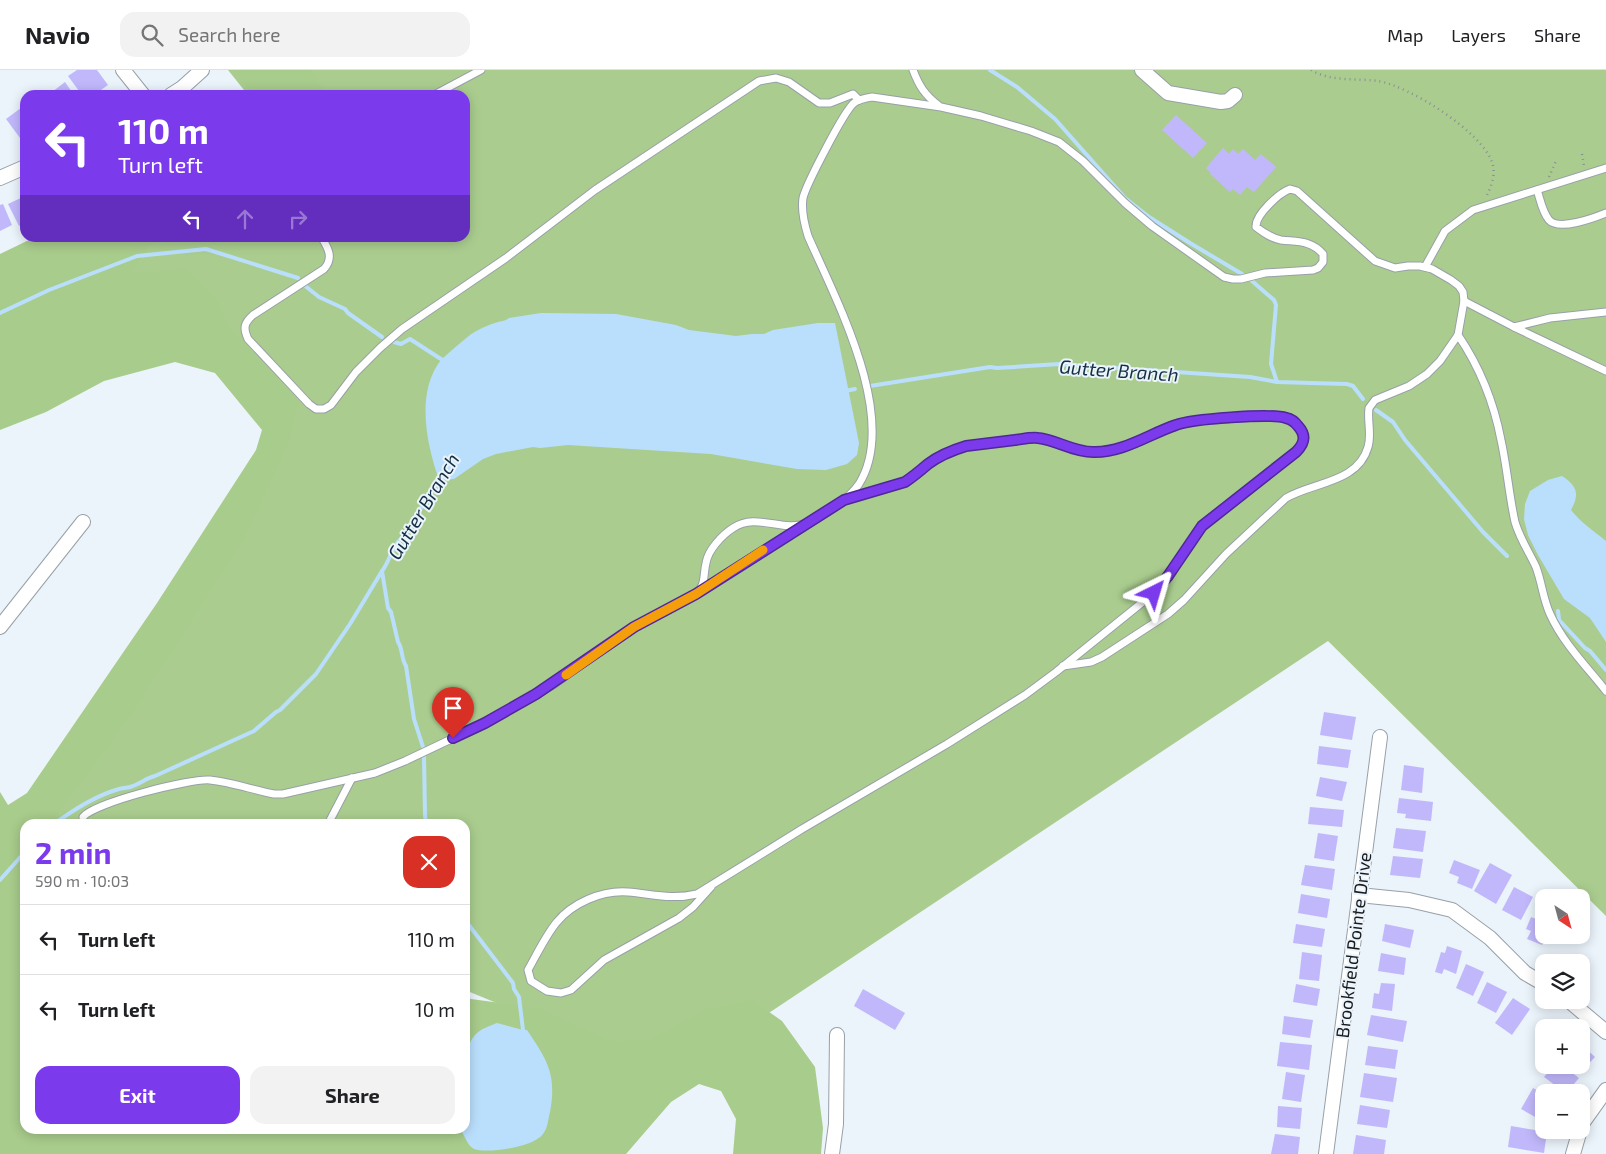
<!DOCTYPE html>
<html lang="en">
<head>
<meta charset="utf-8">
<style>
	:root { --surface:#fff; --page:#f2f2f2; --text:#202124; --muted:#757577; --line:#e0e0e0; --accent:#7c3aed }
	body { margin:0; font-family:"Exo 2",sans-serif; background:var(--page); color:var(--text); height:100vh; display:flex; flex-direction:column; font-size:19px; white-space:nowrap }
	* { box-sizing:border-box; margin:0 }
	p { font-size:16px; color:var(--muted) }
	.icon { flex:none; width:28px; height:28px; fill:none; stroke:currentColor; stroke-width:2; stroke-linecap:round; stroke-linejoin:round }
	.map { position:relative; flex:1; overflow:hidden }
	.side { position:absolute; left:20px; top:749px; width:450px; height:315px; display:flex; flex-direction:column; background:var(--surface); border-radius:15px; box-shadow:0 2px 12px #0003 }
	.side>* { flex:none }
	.hud { position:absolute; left:20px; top:20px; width:450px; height:152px; border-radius:15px; box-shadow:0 2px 12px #0003; background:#7c3aed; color:#fff; overflow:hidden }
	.needle { width:32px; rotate:144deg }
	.controls { position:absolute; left:1535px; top:819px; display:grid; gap:10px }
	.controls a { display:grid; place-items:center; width:55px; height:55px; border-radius:10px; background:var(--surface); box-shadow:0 2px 12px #0003; font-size:25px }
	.pin { position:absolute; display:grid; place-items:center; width:42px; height:42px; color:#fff; margin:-51px -21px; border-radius:50% 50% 50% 0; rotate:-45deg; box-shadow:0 0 5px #0007 }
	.pin .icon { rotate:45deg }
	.me { position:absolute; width:55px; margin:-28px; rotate:40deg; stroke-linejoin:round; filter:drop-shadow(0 0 4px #0008) }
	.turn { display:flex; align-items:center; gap:18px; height:105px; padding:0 15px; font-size:22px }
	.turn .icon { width:65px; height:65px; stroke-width:2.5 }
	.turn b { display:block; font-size:35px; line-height:42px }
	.lanes { display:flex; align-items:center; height:48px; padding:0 15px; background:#0003; justify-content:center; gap:25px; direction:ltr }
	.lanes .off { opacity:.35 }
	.round { display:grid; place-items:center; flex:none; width:52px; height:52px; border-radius:15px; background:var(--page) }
	.overview { display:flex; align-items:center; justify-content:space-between; height:85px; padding:0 15px }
	h1 { font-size:30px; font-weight:700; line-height:38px; color:var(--accent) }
	.button { display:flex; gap:10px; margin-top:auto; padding:10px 15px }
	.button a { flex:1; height:58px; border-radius:15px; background:var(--accent); color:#fff; font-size:20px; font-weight:700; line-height:58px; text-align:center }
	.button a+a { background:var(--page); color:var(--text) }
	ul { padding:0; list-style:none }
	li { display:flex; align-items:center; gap:15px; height:70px; padding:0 15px; border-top:1px solid var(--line) }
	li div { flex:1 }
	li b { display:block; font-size:19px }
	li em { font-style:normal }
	header { display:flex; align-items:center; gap:30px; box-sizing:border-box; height:70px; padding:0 25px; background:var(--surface); border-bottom:1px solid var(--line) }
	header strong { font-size:24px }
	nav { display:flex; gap:28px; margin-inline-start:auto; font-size:18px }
	.search { width:350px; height:45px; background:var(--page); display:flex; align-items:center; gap:12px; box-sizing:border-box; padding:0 18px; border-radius:15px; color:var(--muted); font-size:19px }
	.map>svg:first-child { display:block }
	.green { fill:#aacd8f }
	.forest { fill:#a8cc8c }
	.water { fill:#badffd }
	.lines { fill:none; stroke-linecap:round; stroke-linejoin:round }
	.stream { stroke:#badffd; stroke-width:4 }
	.building { fill:#c1b8fb }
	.service-casing { stroke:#98a0a7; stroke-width:9 }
	.minor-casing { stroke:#98a0a7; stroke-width:16 }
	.path { stroke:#898f95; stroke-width:2.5; stroke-dasharray:1 4; stroke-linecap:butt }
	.service { stroke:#fff; stroke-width:7 }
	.minor { stroke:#fff; stroke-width:14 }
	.route-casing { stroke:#51269a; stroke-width:12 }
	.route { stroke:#7c3aed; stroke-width:9 }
	.slow { stroke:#f59e0b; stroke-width:9 }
	.labels { text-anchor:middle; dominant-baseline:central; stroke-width:4; stroke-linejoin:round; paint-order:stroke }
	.street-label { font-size:18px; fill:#181b1e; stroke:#ebf3fb }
	.water-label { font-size:19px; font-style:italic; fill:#132f43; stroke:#ebf3fb }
</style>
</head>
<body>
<header>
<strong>Navio</strong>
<div class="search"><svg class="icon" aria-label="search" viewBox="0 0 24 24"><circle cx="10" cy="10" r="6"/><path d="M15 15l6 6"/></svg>Search here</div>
<nav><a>Map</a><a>Layers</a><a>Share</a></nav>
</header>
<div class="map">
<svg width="1606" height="1084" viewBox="0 0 1606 1084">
	<rect width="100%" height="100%" fill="#ebf3fb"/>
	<path class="green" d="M228,0H1606V846L1328,571L674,1006L465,920V754H57L39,747L289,361L210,269L0,201L73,168H465V25H248Z"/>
	<g class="forest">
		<path d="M235,0H311L326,25H254Z"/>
		<path d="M33,168H164L150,176L130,203L186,199L215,227L229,257L299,332L288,375L244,469L132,644L56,746L63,754H25V1059H465V926L471,929L538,938L613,972L649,970L705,940L752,930L782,951L815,997L823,1058L821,1084H733L736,1049L721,1021L699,1014L671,1032L626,1084H0V722L8,735L27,723L157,533L256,380L262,360L215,303L175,292L104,311L46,342L0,360V184Z"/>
	</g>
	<g class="water">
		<path d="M541,243L616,244L676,255L689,260L736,266L752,264H764L773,260L818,253H835L859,373L857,385L847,394L826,400L797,399L711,384L568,375L540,378L533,377L496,384L483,389L454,409L439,410C427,375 415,323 441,290C445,286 459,274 464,270C471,263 485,256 495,253C500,251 504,252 509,248Z"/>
		<path d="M1562,406C1577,416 1580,424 1571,440C1580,452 1594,461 1606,471V572L1590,548L1564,529L1538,485L1528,465L1524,449L1525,434L1530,421L1548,410Z"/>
		<path d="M497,953L523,960H527C547,990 557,1004 550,1042C548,1049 548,1058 543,1064C534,1077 488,1084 474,1079C468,1076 465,1067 461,1060L462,1059H465C465,1035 459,980 476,964C482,958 490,956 497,953Z"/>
	</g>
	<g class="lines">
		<g class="stream">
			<path d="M990,0L1017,17L1055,49L1125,128L1149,147L1190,173L1242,204"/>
			<path d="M1252,211L1274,230L1276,235L1271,294L1277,312"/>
			<path d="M304,215L319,227L345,239L348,243L382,267"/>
			<path d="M0,243L49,220L137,186L206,179L298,208"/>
			<path d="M394,272L401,274L410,269L444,291"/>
			<path d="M870,316L990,297L997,298L1059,294L1250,307L1277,312L1347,314L1353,316L1363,329"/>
			<path d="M845,321L855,319"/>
			<path d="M1376,340L1393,352L1405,370L1483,462L1507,486"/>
			<path d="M382,501L388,538L391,542L398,572C403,579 401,589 406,596L414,649L423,677"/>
			<path d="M1558,541L1559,550L1585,578L1590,581L1606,600"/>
			<path d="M424,686L425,745L426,754"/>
			<path d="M54,754C75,739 95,726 119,719C123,718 127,718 130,717C140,714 146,708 155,706L254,661L276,642L280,640L316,604L350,554L382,501C390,491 392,475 403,467L440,407"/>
			<path d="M0,810L25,782"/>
			<path d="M465,850L513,913L514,919L519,927L523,960L522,965"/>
		</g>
	</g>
	<g class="building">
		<path d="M77,0H97L108,15L98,22L100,25H82L68,6Z"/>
		<path d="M65,12L74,25H48Z"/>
		<path d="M25,35V64L20,68L6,49Z"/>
		<path d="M1176,45L1207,73L1193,88L1162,60Z"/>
		<path d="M1223,78L1229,84L1233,79L1238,84L1243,79L1255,90L1261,84L1276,97L1254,122L1247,117L1240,125L1233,119L1230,122L1210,104L1211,103L1206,98Z"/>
		<path d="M25,126V153L19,156L8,134Z"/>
		<path d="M3,134L12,155L0,161V135Z"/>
		<path d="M1324,642L1356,647L1352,670L1320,665Z"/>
		<path d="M1319,676L1351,680L1348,698L1317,694Z"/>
		<path d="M1404,695L1424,698L1422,723L1401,720Z"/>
		<path d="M1320,707L1347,712L1342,731L1316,726Z"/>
		<path d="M1399,728L1433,732L1431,751L1405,748L1406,744L1397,743Z"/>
		<path d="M1310,737L1344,740L1342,757L1308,754Z"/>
		<path d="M1396,758L1426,761L1423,782L1393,778Z"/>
		<path d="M1318,763L1338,766L1334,791L1314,788Z"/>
		<path d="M1393,786L1423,789L1420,808L1390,805Z"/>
		<path d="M1454,790L1480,800L1472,819L1457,813L1459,807L1449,803Z"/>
		<path d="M1490,793L1512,805L1496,834L1474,821Z"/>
		<path d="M1305,795L1335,799L1332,820L1301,815Z"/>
		<path d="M1514,817L1533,827L1521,850L1502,840Z"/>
		<path d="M1301,824L1330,829L1327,848L1298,843Z"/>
		<path d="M1531,847L1544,852V865H1547L1542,875L1527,869L1531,861L1526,859Z"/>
		<path d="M1296,854L1325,859L1322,877L1293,873Z"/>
		<path d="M1385,854L1414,860L1410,878L1382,871Z"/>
		<path d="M1447,876L1462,881L1456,904L1444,899L1442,904L1435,902L1441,882L1445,883Z"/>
		<path d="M1302,882L1322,885L1319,911L1299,909Z"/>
		<path d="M1381,883L1406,888L1404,905L1378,901Z"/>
		<path d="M1466,894L1484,902L1473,926L1456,918Z"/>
		<path d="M1487,912L1507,922L1496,943L1477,933Z"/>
		<path d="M1381,913L1395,914L1392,941L1372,938L1374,923L1379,924Z"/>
		<path d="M1296,914L1320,919L1317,936L1293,932Z"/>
		<path d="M863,919L905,943L895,960L854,936Z"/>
		<path d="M1513,928L1530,939L1512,965L1495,953Z"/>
		<path d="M1371,945L1407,951L1403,972L1367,965Z"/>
		<path d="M1284,946L1313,950L1310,968L1282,964Z"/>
		<path d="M1280,972L1312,975L1309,1000L1277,996Z"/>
		<path d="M1581,974L1595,987L1582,1001L1576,995H1581Z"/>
		<path d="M1368,976L1398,980L1395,999L1365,995Z"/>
		<path d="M1554,995H1562L1579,1008L1567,1022H1564L1544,1007Z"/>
		<path d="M1286,1002L1305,1005L1301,1032L1282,1029Z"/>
		<path d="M1364,1003L1397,1008L1393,1032L1360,1027Z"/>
		<path d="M1533,1018L1544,1024V1052L1521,1039Z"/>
		<path d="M1360,1035L1390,1040L1387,1058L1357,1054Z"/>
		<path d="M1278,1036L1302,1038L1300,1059L1277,1057Z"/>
		<path d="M1511,1056L1547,1062L1544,1083L1508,1077Z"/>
		<path d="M1275,1064L1300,1067L1298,1084H1271Z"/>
		<path d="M1356,1065L1386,1070L1384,1084H1353Z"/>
	</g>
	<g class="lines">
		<g class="service-casing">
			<g id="service">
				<path d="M913,0C919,16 925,25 938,35"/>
				<path d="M434,25L481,0"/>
				<path d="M1537,120C1540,128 1542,142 1549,150C1559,161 1594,148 1606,143"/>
				<path d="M322,168C328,178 334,188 324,199L253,245C244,253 243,258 248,269L309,334L316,339H324L331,335L356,302L380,278L402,259L506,188L595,120L759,11L776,8L789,12L819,33H830L853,24L859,30"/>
				<path d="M1425,197L1445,161L1473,140L1606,98"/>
				<path d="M1464,231L1514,257L1550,248L1606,242"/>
				<path d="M1514,257L1606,301"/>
				<path d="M1458,265C1479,296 1494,333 1501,370C1507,397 1509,425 1515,452C1520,469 1529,482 1536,497C1542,513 1543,529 1550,544C1563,573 1587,597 1606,621"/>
				<path d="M700,521L803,455"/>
				<path d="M84,754L83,747C93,733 191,708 210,710C231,712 253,720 274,724H283L375,703L405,691L485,653L553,615L634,557L696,524C706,515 703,505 706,493C708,480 722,465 733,458C757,442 783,463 807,453C823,446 849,429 859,414C900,348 835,228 808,166C804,153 801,141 803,128C806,115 844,41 854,33C859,29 865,28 872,27L941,37L981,46L1031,61L1059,72L1083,91L1125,133L1152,156L1224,207L1233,209H1241L1265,203L1313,200L1318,198L1323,192V184C1311,170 1297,172 1281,170C1271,168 1264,163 1256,157C1255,145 1279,123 1290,119L1297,121L1375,191L1395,198L1408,196H1420L1432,199L1451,210L1459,216L1463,222L1464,231L1458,265L1440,291L1427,304L1409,316L1375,330L1369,338C1367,351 1372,364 1368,377C1358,413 1313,412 1286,428L1226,484L1184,530L1168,544L1102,587L1091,592L1063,596"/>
				<path d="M328,754L352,708"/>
				<path d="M711,817L693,837L679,848L604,890L571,920L561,923L547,921L531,911L528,900C537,884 545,867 556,853C572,833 602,820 628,822C653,824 671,830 697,824L802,759L947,674L1025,625L1056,602L1154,523L1168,506L1202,456L1296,383L1303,375L1304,369L1302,363L1299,357L1293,351L1286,347L1272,346L1198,351L1178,354L1113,380L1094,382L1073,380L1051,371L1037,368L966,376L941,386L905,412L849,428"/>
			</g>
		</g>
		<g class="minor-casing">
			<g id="minor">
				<path d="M123,0L143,25"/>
				<path d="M1142,0L1168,23L1221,32L1228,31L1235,25"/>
				<path d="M171,25L182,18L202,0"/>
				<path d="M0,108L25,97"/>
				<path d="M0,557L83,452"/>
				<path d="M1359,825L1409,830L1452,840L1490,868L1525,903L1544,914"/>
				<path d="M1568,930L1606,962"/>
				<path d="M1581,1055L1606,1020"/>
				<path d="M832,1084L836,1054L837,965"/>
				<path d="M1326,1084L1380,667"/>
				<path d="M1573,1084L1580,1060"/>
			</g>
		</g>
		<g class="path">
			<path d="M1311,0C1331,12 1356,8 1378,11C1409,16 1481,61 1492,92C1496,103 1492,115 1487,125"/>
			<path d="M1582,84L1584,96"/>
			<path d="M1549,107L1556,91"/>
		</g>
		<use href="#service" class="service"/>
		<use href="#minor" class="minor"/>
	</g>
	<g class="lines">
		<g class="route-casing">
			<path id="route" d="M453,668L485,653L536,624L634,557L696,524L844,430L905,412C914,406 921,400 928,394C940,385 953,380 966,376C983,374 999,372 1015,370C1023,369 1031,367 1038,368C1057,370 1073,382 1093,382C1123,383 1149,364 1176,355C1191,349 1271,343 1286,348C1291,349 1295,352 1298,356C1307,366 1304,374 1296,382L1202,456L1168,506L1154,523"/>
		</g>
		<use href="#route" class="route"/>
		<path class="slow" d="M566,605L634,557L696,524L763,480"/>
	</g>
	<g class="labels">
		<g class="street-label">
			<text transform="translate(1353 875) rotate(-83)">Brookfield Pointe Drive</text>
		</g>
		<g class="water-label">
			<text transform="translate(1119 300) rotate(4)">Gutter Branch</text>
			<text transform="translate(423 436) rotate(-59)">Gutter Branch</text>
		</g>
	</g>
</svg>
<div class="controls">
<a><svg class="needle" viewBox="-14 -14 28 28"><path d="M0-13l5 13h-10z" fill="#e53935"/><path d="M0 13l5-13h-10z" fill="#757577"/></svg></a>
<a><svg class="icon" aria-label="layers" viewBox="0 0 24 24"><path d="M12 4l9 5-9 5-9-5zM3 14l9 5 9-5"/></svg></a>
<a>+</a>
<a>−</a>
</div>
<div class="pin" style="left:453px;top:668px;background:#d93025"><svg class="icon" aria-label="arrive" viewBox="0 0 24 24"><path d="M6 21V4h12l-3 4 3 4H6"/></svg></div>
<svg class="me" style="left:1154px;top:523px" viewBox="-20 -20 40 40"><path d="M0-17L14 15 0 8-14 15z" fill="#7c3aed" stroke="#fff" stroke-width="4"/></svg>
<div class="hud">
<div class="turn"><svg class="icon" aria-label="left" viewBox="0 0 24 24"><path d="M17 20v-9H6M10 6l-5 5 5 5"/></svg><div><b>110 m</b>Turn left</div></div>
<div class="lanes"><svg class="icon" aria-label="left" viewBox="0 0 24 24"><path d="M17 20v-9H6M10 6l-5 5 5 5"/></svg><svg class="icon off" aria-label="ahead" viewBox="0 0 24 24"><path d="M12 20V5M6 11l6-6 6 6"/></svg><svg class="icon off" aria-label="right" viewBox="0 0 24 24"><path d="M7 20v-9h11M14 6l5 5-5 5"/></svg></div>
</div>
<section class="side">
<div class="overview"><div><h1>2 min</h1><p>590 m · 10:03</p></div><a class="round" style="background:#d93025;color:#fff"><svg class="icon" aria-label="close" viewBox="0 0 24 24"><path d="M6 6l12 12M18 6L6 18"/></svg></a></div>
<ul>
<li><svg class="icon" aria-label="left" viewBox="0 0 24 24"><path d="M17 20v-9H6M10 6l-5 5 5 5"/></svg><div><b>Turn left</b></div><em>110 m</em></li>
<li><svg class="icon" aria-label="left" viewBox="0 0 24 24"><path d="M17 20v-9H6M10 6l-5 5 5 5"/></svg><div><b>Turn left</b></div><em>10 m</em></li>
</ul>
<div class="button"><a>Exit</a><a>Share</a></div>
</section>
</div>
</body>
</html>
